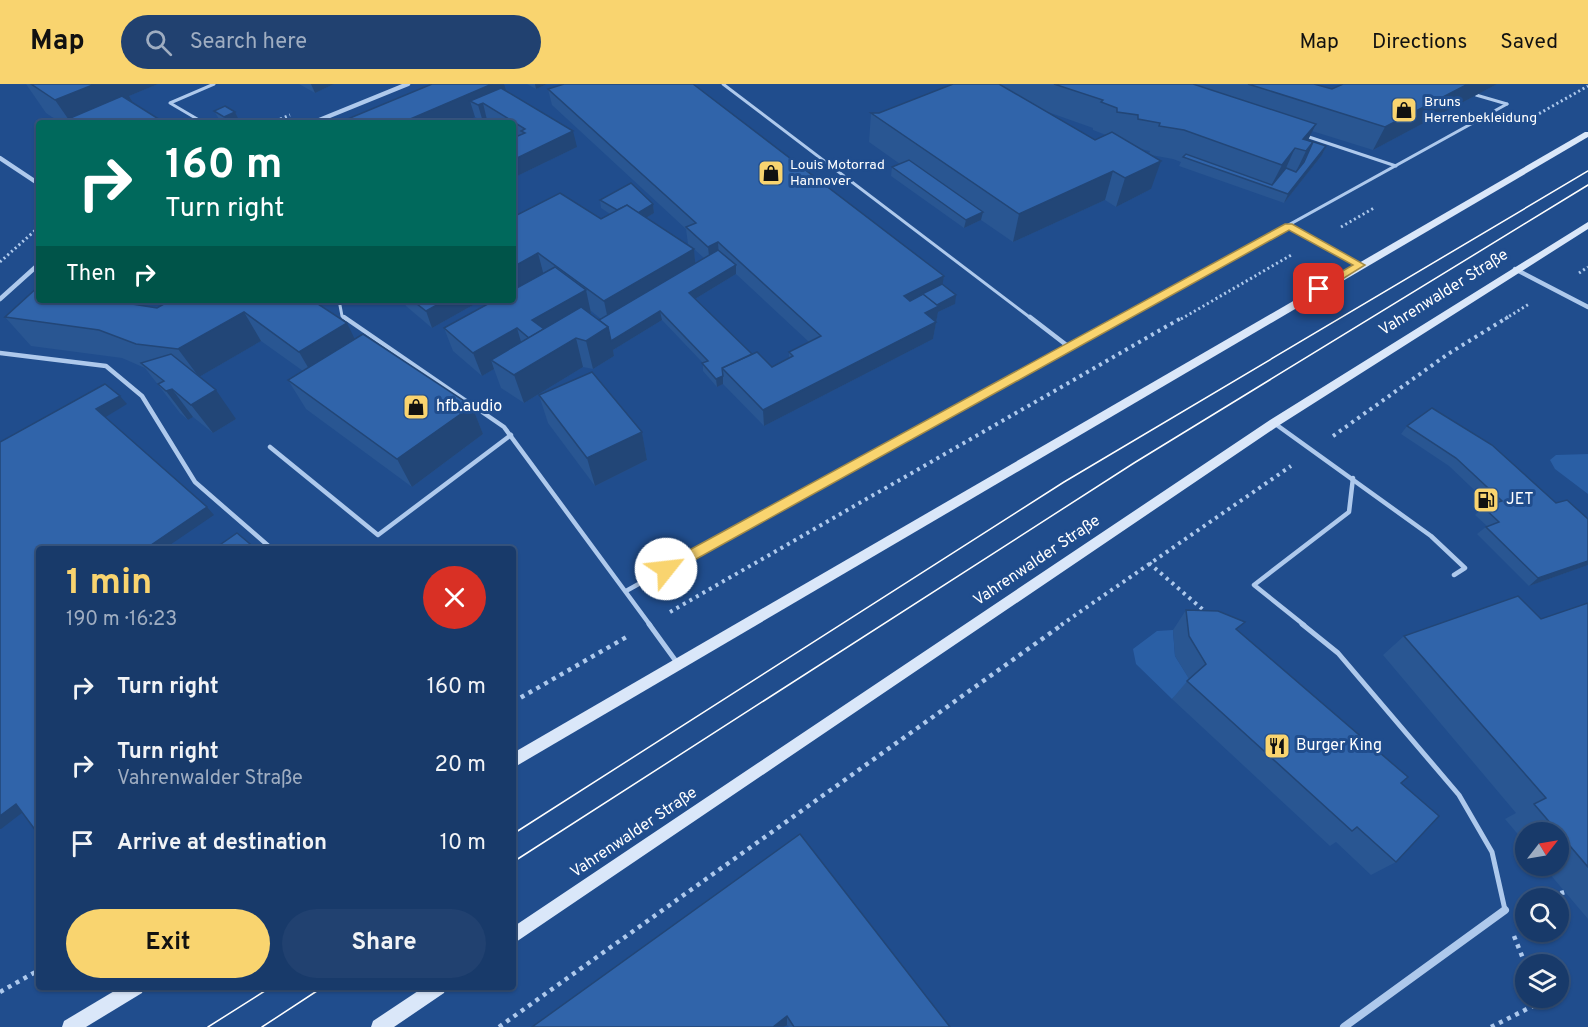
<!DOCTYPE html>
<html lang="en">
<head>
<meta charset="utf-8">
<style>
	:root { --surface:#183a6a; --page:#214170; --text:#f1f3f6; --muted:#9fadc1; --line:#36547e; --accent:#f9d46f }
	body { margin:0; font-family:Overpass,sans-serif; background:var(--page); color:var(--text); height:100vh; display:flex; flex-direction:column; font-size:22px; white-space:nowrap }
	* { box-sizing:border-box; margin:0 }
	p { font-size:20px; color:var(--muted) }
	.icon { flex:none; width:33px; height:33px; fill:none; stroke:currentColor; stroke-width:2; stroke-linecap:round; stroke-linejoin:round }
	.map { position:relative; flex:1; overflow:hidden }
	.details { position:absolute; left:36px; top:462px; width:480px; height:444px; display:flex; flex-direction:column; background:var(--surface); border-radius:6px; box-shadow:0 2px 4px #0004,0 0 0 2px var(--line) }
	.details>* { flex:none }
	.banner { position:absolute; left:36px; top:36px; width:480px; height:183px; border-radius:6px; box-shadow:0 2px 4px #0004,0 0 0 2px var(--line); background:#00695c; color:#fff; overflow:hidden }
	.needle { width:39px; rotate:59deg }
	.buttons { position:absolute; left:1515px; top:738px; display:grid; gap:12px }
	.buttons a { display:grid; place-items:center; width:54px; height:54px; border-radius:50%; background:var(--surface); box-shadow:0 2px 4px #0004,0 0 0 2px var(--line); font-size:30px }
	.pin { position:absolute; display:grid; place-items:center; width:51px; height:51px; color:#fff; margin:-26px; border-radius:12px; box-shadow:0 3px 9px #0006 }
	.me { position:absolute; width:66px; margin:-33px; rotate:61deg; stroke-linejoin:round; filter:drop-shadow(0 0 4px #0008) }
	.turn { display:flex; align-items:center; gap:21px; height:126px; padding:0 30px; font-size:27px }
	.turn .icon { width:78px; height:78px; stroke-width:2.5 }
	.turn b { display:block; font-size:42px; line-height:51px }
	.then { display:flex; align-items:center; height:57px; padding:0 30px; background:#0003; gap:12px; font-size:22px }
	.round { display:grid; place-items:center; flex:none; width:63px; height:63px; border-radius:32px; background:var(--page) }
	.overview { display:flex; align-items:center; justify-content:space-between; height:102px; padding:0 30px }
	h1 { font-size:36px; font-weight:700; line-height:45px; color:var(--accent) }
	.primary-button { display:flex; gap:12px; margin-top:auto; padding:12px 30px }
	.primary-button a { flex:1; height:69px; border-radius:36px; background:var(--accent); color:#111; font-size:24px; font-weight:700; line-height:69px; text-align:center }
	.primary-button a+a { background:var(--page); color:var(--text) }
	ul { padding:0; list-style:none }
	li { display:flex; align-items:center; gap:18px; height:78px; padding:0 30px }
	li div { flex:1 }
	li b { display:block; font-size:22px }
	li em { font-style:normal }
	header { display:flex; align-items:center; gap:36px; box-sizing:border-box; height:84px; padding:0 30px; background:var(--accent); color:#111 }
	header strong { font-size:28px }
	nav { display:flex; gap:33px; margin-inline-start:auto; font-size:21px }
	.search { width:420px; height:54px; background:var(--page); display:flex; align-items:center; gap:15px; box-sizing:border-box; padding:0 21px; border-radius:33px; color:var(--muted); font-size:22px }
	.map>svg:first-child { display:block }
	.green { fill:#2a5fa5 }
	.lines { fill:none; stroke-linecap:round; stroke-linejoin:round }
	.path-far2 { stroke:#aec9ec; stroke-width:3; stroke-dasharray:2 3; stroke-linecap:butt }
	.path-far1 { stroke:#aec9ec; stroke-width:4; stroke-dasharray:3 4.5; stroke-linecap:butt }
	.path { stroke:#aec9ec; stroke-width:4.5; stroke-dasharray:4 5; stroke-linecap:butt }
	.lane-far2 { stroke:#aec9ec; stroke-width:3 }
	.lane-far1 { stroke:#aec9ec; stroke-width:4.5 }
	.lane { stroke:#aec9ec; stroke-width:5 }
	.street-far1 { stroke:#aec9ec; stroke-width:4.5 }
	.street { stroke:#aec9ec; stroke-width:8 }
	.secondary { fill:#dae7f9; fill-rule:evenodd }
	.tram { stroke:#fff; stroke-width:1.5 }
	.wall { fill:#295692; fill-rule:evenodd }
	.shaded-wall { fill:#224677 }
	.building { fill:#3064aa; stroke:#224677; stroke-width:1.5 }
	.route { fill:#f9d46f; stroke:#a28a48; stroke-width:1.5 }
	.labels { text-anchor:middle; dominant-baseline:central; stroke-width:6; stroke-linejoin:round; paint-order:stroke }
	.far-poi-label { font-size:14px; fill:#fff; stroke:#204d8d; text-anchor:start }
	.street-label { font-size:16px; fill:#fff; stroke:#204d8d }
	.poi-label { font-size:16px; fill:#fff; stroke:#204d8d; text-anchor:start }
</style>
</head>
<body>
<header>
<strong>Map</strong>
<div class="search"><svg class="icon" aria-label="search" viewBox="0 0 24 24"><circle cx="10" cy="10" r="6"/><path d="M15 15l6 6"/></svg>Search here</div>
<nav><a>Map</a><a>Directions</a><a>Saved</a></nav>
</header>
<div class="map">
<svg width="1588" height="943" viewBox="0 0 1588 943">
	<rect width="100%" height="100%" fill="#204d8d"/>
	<g class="green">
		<path d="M1588,370V410L1555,385L1550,376L1556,371Z"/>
		<path d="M1173,546L1175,572L1192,599L1172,615L1136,580L1133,565L1157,547Z"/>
	</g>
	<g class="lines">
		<g class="path-far2">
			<path d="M1526,37L1588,2"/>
			<path d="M271,39L290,31"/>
			<path d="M1341,143L1374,124"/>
			<path d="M0,178L39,143"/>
			<path d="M1579,189L1588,183"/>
			<path d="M1181,235L1293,170"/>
			<path d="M1505,235L1529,220"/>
		</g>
		<g class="path-far1">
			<path d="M1333,352L1448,270L1508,233"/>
			<path d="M1149,479L1208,530"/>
			<path d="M670,528L1183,233"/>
			<path d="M1061,541L1291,382"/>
		</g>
		<g class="path">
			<path d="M513,618L630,551"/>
			<path d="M1543,814L1565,808"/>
			<path d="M1514,852L1526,882"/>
			<path d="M0,908L39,886"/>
			<path d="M499,943L1063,540"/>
			<path d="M1491,943L1539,919L1537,914"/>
		</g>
		<g class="lane-far2">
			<path d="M723,0L1032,235"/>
			<path d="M1476,11L1507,20"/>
			<path d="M204,39L170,19L214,0"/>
			<path d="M1306,52L1396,82"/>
			<path d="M1288,142L1360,181"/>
			<path d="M339,216L342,232L346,235"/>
			<path d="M1119,235L1507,20"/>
		</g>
		<g class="lane-far1">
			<path d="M344,233L504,343L650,541"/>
			<path d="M1030,233L1069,263"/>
			<path d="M0,269L106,282L142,312L195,398L272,465"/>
			<path d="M1274,339L1431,452L1465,484L1454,491"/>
			<path d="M270,363L378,451L511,351"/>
			<path d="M626,507L1122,233"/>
			<path d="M1304,541L1254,501L1349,428L1353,394"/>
		</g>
		<g class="lane">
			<path d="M649,540L678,580"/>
			<path d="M1302,540L1338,569L1459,711L1492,768L1505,826"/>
		</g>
		<g class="street-far1">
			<path d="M312,39L408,0"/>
			<path d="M0,74L39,100"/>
			<path d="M1515,185L1588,223"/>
			<path d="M0,215L39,180"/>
		</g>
		<path class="street" d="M1344,943L1505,826"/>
		<g class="secondary">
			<path d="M1585,48H1588V53L513,684V669Z"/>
			<path d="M1588,138V145L1278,342L513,860V843L1270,336Z"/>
			<path d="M121,903H144L142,909L86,943H62L64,937Z"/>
			<path d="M424,903H446L444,909L394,943H371L373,937Z"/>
		</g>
		<g class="tram">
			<path d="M513,750L1064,398L1588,87"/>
			<path d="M513,778L1134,379L1588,101"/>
			<path d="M208,943L271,903"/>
			<path d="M262,943L323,903"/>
		</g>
	</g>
	<g class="wall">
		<path d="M26,0H158L129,12L132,17L131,18L165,39H61L46,29Z"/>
		<path d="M299,0H334L315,9Z"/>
		<path d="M527,0H547L536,5Z"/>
		<path d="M953,0H1314L1332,5L1497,0L1373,66L1312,47L1308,56L1326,62L1322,71L1284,119L1179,82L1181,78L1173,75L1151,71V105L1116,123L1105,116L1013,158L981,136L964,144L891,92L892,83L900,80L869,58L871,29H879ZM1045,27L1093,44V46L1106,51L1095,56ZM1141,65L1150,67L1149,70Z"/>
		<path d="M548,5L944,192L942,200L955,220L938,228L933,255L764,342L723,300L717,303L703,287V279L662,236L613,266L614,272L593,285L583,283L524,319L501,304L494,285L482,292L453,267L444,244L489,219L484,216H513V133L601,135L610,130L601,124L600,116L653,120L654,129L646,134L693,164L688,160L686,145L552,21ZM694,165L704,174L695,179ZM736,190L750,203L809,258L789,268V274L772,283L752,270L695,215ZM591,227L601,235L599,236L590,230L591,229Z"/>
		<path d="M506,7L577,63L513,94V54L516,53L513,52V39H493L487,36L483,38L475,33L338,39Z"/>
		<path d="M214,27L235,28L239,36L233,39H225L219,35Z"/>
		<path d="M39,216H133L129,219L157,224L312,216L355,255L472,322L483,350L412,403L306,325L288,296L303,287L261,257L199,293L236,335L213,349L193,333L188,336L180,329L145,284L122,274L31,262L5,233Z"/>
		<path d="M403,216H482L432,244L406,222Z"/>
		<path d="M539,311L642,348L647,376L595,402L548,339Z"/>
		<path d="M1407,342L1556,419L1588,435V481L1529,502L1477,450L1487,442L1475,431L1483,423L1490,421L1449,382L1401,350Z"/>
		<path d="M1588,519V835L1543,782H1558V748H1526V760L1505,735L1516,729L1383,571L1404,552L1541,535Z"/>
		<path d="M1186,526L1238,547L1401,699L1396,778L1371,791L1336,758L1330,762L1172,615L1189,595L1175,572L1173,546Z"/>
		<path d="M800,750L950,943H789L787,941L784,943H532Z"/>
	</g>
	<g class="shaded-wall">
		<path d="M95,0H158L129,12L132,17L127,19L68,35L71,39L55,16Z"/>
		<path d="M311,0H334L315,9Z"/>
		<path d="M492,0H504L507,10L483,19L487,36L483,38L478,21L470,17L475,33L461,39H401Z"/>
		<path d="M535,0H547L536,5Z"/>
		<path d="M1468,0H1497L1373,66L1385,43Z"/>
		<path d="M235,28L239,36L233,39H228L224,33Z"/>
		<path d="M1316,40L1303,66V55Z"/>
		<path d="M573,47L577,63L513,94V76Z"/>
		<path d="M1313,58L1299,87L1292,96L1306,67Z"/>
		<path d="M1326,62L1322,71L1284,119L1288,110Z"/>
		<path d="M1295,64L1282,93L1270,104L1282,81Z"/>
		<path d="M1161,77L1151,105L1116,123L1125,94Z"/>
		<path d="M1113,87L1105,116L1013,158L1019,130Z"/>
		<path d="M653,120L654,129L631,143L629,134Z"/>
		<path d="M983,128L981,136L964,144L966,136Z"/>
		<path d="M718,158L719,174L710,180L708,163Z"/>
		<path d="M694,165L696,188L609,240L604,217Z"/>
		<path d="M538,169L544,192L513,210V183Z"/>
		<path d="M736,181V190L690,218L689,209Z"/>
		<path d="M944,192L941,209L902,228L904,212Z"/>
		<path d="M586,206L591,229L550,252L576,254L583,283L524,319L514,291L533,258L532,236Z"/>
		<path d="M956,211L955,220L938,228L933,255L764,342L763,326L933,223Z"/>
		<path d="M87,216H133L107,242Z"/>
		<path d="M446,216H482L432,244L426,227Z"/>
		<path d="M660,227L662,236L613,266L614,272L593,285L586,257L608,243Z"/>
		<path d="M244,228L261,257L199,293L178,265Z"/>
		<path d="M347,239L361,268L316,297L299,268Z"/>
		<path d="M517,244L524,268L491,276L494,285L482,292L473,269Z"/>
		<path d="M723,292V300L717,303L716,295Z"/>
		<path d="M172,305L193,333L188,336L166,307Z"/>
		<path d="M216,306L236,335L213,349L191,321Z"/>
		<path d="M120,312L127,320L104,334L96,325Z"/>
		<path d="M472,322L483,350L412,403L397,375Z"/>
		<path d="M642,348L647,376L595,402L587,374Z"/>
		<path d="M207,423L214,431L164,465H155L151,461Z"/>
		<path d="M1588,477V481L1529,502L1538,494Z"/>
		<path d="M16,720L27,725L1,745H0V732Z"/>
		<path d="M787,932V941L784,943H773Z"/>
	</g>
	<g class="building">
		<path d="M31,0H95L55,16Z"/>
		<path d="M432,0H492L401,39H338Z"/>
		<path d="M564,0H693L944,192L904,212L910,217L923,210L939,222L925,229L936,238L763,326L722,284L757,268L772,283L793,272L789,268L821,252L718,158L708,163L686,143L696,139L548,5Z"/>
		<path d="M953,0H999L1095,56L1112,48L1161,77L1125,94L1113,87L1019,130L871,29H879Z"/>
		<path d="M1054,0H1193L1316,40L1303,55L1313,58L1306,67L1295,64L1282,81L1184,46L1159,42L1160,39L1138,35V31L1117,28V24L1101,18L1103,16Z"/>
		<path d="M1248,0H1314L1332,5L1343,0H1468L1385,43Z"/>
		<path d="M501,4L573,47L513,76V54L525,49L521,47L525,45L483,19L478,21L470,17Z"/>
		<path d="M122,12L165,39H74L68,35Z"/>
		<path d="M225,22L235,28L224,33L214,27Z"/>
		<path d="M1308,56L1326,62L1288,110L1183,73L1186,70L1272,101L1286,84L1296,88L1304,78L1313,58Z"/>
		<path d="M909,76L983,128L966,136L892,83Z"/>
		<path d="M631,99L653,120L638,129L627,121L617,126L600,116Z"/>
		<path d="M560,109L601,135L627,121L694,165L604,217L538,169L513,183V133Z"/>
		<path d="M718,166L736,181L689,209L752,270L722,284L723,292L716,295L702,279L708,277L660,227L611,257L608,243L599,236Z"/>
		<path d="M555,183L586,206L532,236L544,245L529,254L517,244L473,269L444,244L495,216H513V206Z"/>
		<path d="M942,200L956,211L937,221L923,210L920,211Z"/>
		<path d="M39,202V216H107L157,224L171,216H312L347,239L299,268L244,228L178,265L136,260L99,246L5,233Z"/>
		<path d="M412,216H446L426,227Z"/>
		<path d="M581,223L608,243L586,257L576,254L514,291L491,276Z"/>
		<path d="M363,250L472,322L397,375L288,296Z"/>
		<path d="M171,270L216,306L191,321L172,305L166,307L158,300L164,297L141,279Z"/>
		<path d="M592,288L642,348L587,374L539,311Z"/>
		<path d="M105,300L120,312L96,325L207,423L151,461L155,465H39V751L16,720L0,732V358Z"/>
		<path d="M1432,324L1492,361L1556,419L1567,416L1588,435V477L1538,494L1486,443L1499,438L1483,423L1502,417L1456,374L1407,342Z"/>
		<path d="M237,449L256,465H214Z"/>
		<path d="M1518,512L1541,535L1588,519V783L1534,720L1546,714L1404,552Z"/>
		<path d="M1186,526L1218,527L1245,538L1236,545L1408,693L1401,699L1439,732L1396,778L1357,743L1352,747L1187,597L1206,580L1189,552Z"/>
		<path d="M800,750L950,943H794L787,932L773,943H532Z"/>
	</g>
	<path class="route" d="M1285,140H1292L1365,181L1323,207H1315V203L1353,181L1289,146L671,489H662V481Z"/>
	<defs>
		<g id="shop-square" transform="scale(1.35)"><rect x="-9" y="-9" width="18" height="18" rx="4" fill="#f9d46f" stroke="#204d8d"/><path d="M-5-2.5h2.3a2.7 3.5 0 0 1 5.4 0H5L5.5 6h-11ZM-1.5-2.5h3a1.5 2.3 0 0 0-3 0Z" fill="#111"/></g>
		<g id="fuel-square" transform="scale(1.35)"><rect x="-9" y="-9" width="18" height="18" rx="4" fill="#f9d46f" stroke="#204d8d"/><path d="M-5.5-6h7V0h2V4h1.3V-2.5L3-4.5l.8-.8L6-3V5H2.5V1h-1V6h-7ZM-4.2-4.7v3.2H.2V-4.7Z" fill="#111"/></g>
		<g id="restaurant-square" transform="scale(1.35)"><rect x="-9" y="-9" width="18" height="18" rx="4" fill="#f9d46f" stroke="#204d8d"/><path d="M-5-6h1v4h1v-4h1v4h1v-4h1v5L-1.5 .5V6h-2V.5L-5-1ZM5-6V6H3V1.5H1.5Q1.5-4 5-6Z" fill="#111"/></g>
	</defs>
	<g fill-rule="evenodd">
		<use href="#shop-square" x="1404" y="26"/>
		<use href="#shop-square" x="771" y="89"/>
		<use href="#shop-square" x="416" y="323"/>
		<use href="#fuel-square" x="1486" y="416"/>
		<use href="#restaurant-square" x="1277" y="662"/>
	</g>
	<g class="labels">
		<g class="far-poi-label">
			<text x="1424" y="18">Bruns<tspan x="1424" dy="16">Herrenbekleidung</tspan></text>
			<text x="790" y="81">Louis Motorrad<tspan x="790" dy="16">Hannover</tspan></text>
		</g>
		<g class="street-label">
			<text transform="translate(1444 209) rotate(-32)">Vahrenwalder Straße</text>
			<text transform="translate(1037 477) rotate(-34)">Vahrenwalder Straße</text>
			<text transform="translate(634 749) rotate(-34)">Vahrenwalder Straße</text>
		</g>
		<g class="poi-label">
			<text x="436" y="323">hfb.audio</text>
			<text x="1506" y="416">JET</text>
			<text x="1296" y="662">Burger King</text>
		</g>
	</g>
</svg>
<div class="buttons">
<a><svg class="needle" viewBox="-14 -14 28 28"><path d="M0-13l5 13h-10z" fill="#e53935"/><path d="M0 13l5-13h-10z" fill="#9fadc1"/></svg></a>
<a><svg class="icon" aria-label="search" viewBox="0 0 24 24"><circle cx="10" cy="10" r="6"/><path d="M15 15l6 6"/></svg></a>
<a><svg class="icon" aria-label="layers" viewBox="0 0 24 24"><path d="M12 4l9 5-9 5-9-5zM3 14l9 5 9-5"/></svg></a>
</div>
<div class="pin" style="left:1319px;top:205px;background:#d93025"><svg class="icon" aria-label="arrive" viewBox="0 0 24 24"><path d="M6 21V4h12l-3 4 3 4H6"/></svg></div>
<svg class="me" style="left:666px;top:485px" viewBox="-20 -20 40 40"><circle r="19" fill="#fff"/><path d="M0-13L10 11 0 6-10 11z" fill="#f9d46f"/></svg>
<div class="banner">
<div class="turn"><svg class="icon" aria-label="right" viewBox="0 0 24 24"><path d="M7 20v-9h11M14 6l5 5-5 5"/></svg><div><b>160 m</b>Turn right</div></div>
<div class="then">Then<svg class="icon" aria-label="right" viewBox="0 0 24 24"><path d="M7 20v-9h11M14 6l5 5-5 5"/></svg></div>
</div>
<section class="details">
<div class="overview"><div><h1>1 min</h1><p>190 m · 16:23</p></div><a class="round" style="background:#d93025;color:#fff"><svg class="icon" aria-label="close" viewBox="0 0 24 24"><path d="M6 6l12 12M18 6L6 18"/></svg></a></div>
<ul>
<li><svg class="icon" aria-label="right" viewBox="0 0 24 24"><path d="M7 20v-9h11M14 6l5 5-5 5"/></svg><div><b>Turn right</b></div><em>160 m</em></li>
<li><svg class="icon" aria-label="right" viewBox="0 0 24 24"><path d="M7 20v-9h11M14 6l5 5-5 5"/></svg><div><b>Turn right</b><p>Vahrenwalder Straße</p></div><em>20 m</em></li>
<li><svg class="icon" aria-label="arrive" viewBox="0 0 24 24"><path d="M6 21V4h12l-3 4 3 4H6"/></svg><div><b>Arrive at destination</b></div><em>10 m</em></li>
</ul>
<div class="primary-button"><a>Exit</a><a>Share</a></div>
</section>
</div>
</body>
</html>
